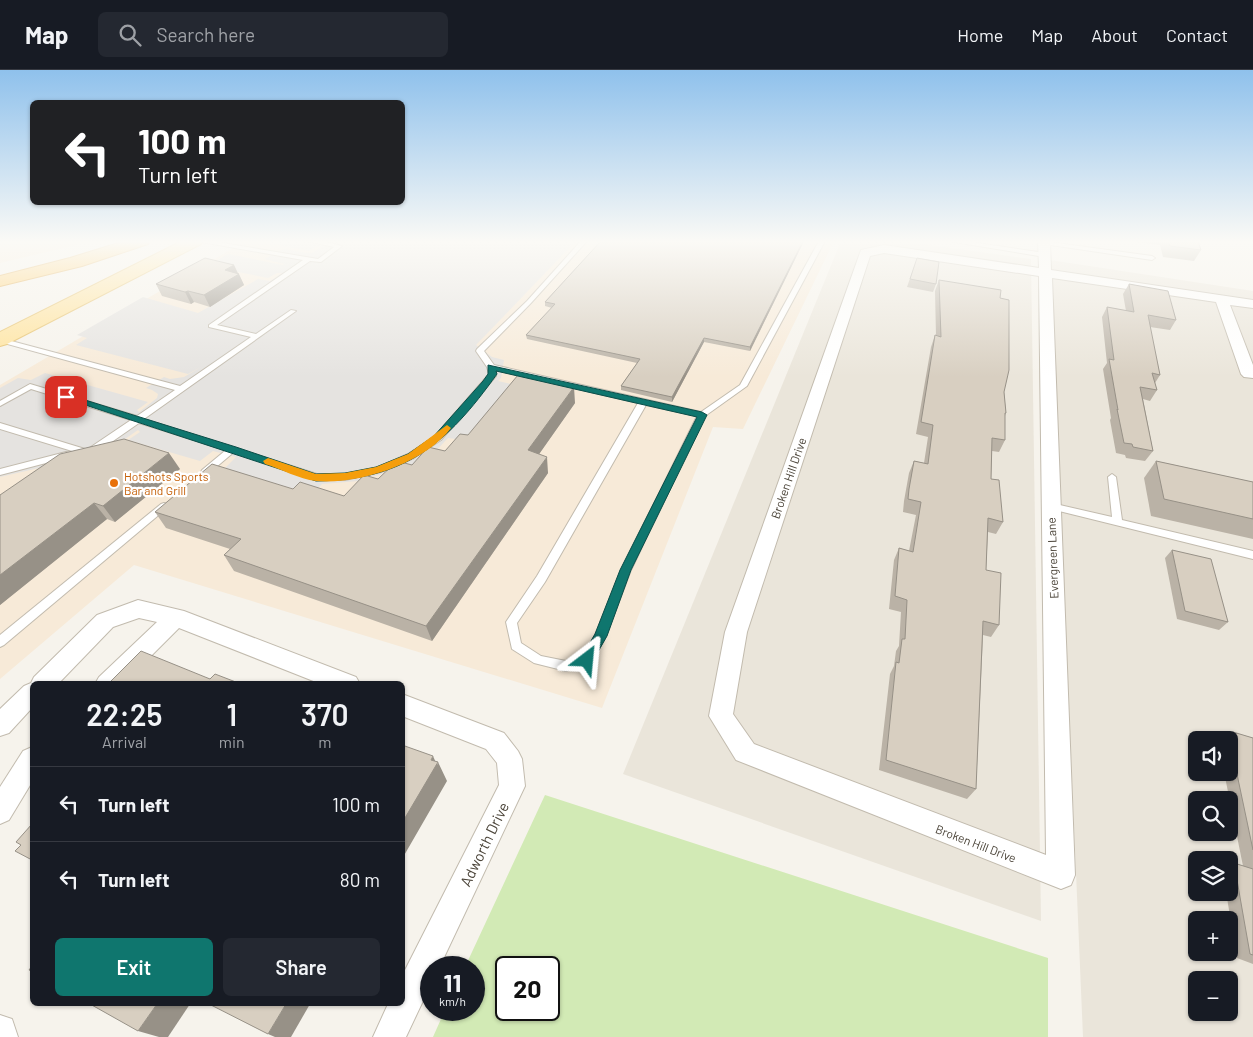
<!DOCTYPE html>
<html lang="en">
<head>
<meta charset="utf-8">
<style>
	:root { --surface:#171b24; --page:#242831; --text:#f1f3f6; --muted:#9ea1a6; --line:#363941; --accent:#0f766e }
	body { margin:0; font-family:Barlow,sans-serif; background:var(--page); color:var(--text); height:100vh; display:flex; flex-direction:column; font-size:19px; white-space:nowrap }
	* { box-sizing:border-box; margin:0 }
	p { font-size:16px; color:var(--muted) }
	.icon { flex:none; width:28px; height:28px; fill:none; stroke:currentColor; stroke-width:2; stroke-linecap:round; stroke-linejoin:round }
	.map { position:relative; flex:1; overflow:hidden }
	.drawer { position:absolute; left:30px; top:611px; width:375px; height:325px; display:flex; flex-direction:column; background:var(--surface); border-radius:8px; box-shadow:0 1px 4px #0004 }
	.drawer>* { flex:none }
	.top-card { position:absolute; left:30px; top:30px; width:375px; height:105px; border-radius:8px; box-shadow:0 1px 4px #0004; background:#202124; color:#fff; overflow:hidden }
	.fabs { position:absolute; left:1188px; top:661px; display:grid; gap:10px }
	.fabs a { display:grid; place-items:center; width:50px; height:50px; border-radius:8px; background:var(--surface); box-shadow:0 1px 4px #0004; font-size:25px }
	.speed { position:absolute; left:420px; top:886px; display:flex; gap:10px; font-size:25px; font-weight:700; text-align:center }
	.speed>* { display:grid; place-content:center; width:65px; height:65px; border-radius:50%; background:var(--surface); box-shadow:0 1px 4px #0004; line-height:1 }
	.speed small { font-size:12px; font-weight:400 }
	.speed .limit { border:2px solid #111; border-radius:8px; background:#fff; color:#111 }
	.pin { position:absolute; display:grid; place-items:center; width:42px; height:42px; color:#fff; margin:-21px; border-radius:10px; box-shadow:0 2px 8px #0006 }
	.me { position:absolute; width:55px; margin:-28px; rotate:29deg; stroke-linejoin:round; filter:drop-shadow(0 0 4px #0008) }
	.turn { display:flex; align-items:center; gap:18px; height:105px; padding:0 25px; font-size:22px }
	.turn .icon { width:65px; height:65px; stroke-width:2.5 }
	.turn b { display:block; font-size:35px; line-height:42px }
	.eta { display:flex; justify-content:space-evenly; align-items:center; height:85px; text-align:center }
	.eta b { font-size:30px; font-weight:600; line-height:35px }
	.button { display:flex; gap:10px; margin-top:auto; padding:10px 25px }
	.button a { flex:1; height:58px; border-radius:8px; background:var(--accent); color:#fff; font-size:20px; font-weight:600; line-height:58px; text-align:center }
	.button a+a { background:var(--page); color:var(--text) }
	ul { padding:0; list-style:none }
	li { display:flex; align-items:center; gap:15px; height:75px; padding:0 25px; border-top:1px solid var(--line) }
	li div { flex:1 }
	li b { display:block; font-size:19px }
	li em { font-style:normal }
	header { display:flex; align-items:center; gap:30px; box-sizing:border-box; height:70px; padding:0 25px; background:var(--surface); border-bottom:1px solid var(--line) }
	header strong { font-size:24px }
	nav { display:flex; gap:28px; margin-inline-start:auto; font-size:18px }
	.search { width:350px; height:45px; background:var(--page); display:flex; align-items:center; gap:12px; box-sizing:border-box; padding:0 18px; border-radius:8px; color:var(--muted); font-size:19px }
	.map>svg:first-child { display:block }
	.residential { fill:#eae5da; fill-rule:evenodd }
	.commercial { fill:#f7ead8 }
	.green { fill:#d2eab5; fill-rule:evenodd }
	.parking { fill:#e5e3e0 }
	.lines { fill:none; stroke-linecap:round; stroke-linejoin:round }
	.service-casing { stroke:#c2bbae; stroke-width:2 }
	.minor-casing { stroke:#c2bbae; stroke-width:2 }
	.primary-casing { stroke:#e6c16a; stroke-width:2 }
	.motorway-casing { stroke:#e0a43c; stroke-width:2 }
	.service { fill:#fff; fill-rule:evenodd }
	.minor { fill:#fff; fill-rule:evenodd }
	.primary { fill:#ffe39c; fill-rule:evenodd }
	.motorway { fill:#ffcf6e; fill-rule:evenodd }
	.wall { fill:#bab2a6 }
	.shaded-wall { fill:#979187 }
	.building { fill:#d8cfc1; stroke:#979187 }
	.route { fill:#0f766e; stroke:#0a4d48 }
	.slow { fill:#f59e0b }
	.food-dot { fill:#e8710a; stroke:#fff; stroke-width:2 }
	.labels { text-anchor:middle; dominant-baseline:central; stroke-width:4.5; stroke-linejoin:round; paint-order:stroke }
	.food-label { font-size:12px; fill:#c56008; stroke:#fff; text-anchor:start }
	.street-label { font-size:12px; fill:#4b4439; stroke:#fff }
	.near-street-label { font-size:15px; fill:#4b4439; stroke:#fff }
</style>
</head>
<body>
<header>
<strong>Map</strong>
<div class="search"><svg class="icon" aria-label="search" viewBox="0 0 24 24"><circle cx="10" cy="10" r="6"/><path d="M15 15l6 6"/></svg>Search here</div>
<nav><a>Home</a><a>Map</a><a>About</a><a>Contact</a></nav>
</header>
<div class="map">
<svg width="1253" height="967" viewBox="0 0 1253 967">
	<rect width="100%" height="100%" fill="#f6f3ec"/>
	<g class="residential">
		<path d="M841,171H900L1031,189L1041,851L623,704Z"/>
		<path d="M1050,190L1253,221V967H1083ZM1196,670H1229V702H1196ZM1196,730H1229V762H1196ZM1196,790H1229V822H1196ZM1196,850H1229V882H1196ZM1196,910H1229V942H1196Z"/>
	</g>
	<g class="commercial">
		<path d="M0,171H93L0,193Z"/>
		<path d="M245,171H834L743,359L713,357L602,638L134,495L0,609V315Z"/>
	</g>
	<path class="green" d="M545,725L1048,888V967H433L445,940H474V898L465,897ZM506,898H549V940H506Z"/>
	<path class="parking" d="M273,171H576L476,275L492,287L504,290L501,308L498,311L511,314L464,370L448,368L432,385L421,392L359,411L322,414L312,424L224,399L236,387L213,381L200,391L128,370L140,362L138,360L115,376L95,385L0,407V318L18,308L31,310L45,303L148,332L137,340L139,342L157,328L158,324L152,320L146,318L164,307L170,309L184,307L201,297L188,304L76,275L87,268L77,265L143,227L198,243L258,209L270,211L282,203H277L268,208L208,196L228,184L283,195L284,194L264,189L284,179L306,183H312L322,177L317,176L309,181L270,173Z"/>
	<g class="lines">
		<g class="service-casing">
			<g id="service">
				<path d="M196,171H211L318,189L334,177L307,171H321L342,176L321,192L310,191L217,255L256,264L291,240L296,241L144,349L317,404H345L376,398L408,384L435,366L489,304L487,297L476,281L477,279L527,231L581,171H587L531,233L484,281L494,295L701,342L740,315L819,171H825L747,316L705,346L631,500L606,566L591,593L566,601L534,593L512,579L506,552L537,506L638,333L496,300V306L441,370L414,388L381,402L345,410H316L234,382L208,404H202L201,402L202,400L226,380L139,353L103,378L92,382L88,379L131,350L31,319L0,336V331L30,314L137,346L175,320L0,272V268L180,316L251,267L209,257V255L303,190ZM646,335L697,346L621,500L595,565L583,586L566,591L541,586L521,573L517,553L545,512Z"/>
				<path d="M948,171H964L1045,183L1048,185L1045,187Z"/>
				<path d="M1042,171L1152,186L1155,188L1152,190L1044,174Z"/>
				<path d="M0,353L85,379L86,381L82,384L0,359Z"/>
				<path d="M66,382L69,383L70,385L69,387L0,405V399Z"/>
				<path d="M1112,404L1116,407L1122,450L1253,481V489L1051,439L1046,436L1051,433L1112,447L1108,407Z"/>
				<path d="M164,433L167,434L169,436L167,438L4,575L0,577V565L161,434Z"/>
			</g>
		</g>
		<g class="minor-casing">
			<g id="minor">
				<path d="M1038,171H1050L1051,200L1253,230V238L1230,235L1253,295V308L1244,307L1241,304L1216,232L1052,208L1075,805L1071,815L1061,819L736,690L709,646L725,562L861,180L884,175L1039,198ZM884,183L1039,206L1046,785L754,674L733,644L747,562L870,186Z"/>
				<path d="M138,530L184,541L356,607L360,614H321L179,558L123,614H95L99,607L157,552L139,548L113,557L58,614H32V638L9,663L0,666V639L24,616L31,613L34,607L97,545Z"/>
				<path d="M402,624L504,663L518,681L522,689L525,716L439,898H431V914L406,967H373L388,934H402V906L499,715L497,693L486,679L402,646Z"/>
				<path d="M32,677V712L9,750L0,754V717L23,681Z"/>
				<path d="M0,945L12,949L18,967H0Z"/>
			</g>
		</g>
		<g class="primary-casing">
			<path id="primary" d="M182,171H203L201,174L7,274L0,276V262Z"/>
		</g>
		<g class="motorway-casing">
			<path id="motorway" d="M125,171H150L148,174L82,196L0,216V206L70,188Z"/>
		</g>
		<use href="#service" class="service"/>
		<use href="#minor" class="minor"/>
		<use href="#primary" class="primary"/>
		<use href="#motorway" class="motorway"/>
	</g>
	<g class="wall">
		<path d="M601,171H804L750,281L704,272L672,332L621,320V316L637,293L527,269L526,265L552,238L545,236V232Z"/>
		<path d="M1129,171H1198L1201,180L1194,191L1163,187L1160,175Z"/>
		<path d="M917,188L936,214L933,222L907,217Z"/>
		<path d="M234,195L244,215L210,237L194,232L191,234L162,226L156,214Z"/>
		<path d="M939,210L1000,228L1004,322L1006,343L1005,346V370L999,382L992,381L991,409L1003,452L996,464L988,462L986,500L999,555L991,567L983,565L976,719L967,729L879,700L890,604L894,596L896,581L899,576L901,542L889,539L894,490L899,478L909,481L916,445L903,442L904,431L909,403L914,391L924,393L928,367L916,364L931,277L935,265L936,266L935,221Z"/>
		<path d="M1129,214L1176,250L1170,260L1150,257L1160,305L1155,313L1157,320L1150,331L1143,329L1153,381L1145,391L1126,388L1125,385L1116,383L1110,350L1111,348L1103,299L1107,293L1102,247L1107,237L1126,241L1123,224Z"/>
		<path d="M575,333L539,384L548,403L432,571L234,501L224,485L230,479L166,458L155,442L293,419L344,426L378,409L445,381L468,365Z"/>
		<path d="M1156,391L1253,412V469L1151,446L1144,408Z"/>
		<path d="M180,399L115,452L107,449L0,535V425Z"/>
		<path d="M1172,480L1228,552L1219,560L1177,549L1165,488Z"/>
		<path d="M1233,662L1253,668V894L1237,888L1226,822H1229V795L1234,793L1243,796L1224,702H1229V670H1222Z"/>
	</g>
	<g class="shaded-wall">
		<path d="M803,171H804L750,281V277Z"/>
		<path d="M234,195L238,204H239L244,215L210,237L204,225L225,200Z"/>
		<path d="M188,221L194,232L191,234L185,222Z"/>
		<path d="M704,268V272L672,332V327Z"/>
		<path d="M574,317L575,333L530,397L528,380Z"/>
		<path d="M169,383L180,399L115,452L103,436Z"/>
		<path d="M547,387L548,403L432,571L426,556Z"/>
		<path d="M94,433L107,449L0,535V505Z"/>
		<path d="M433,686L437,695L438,692L447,711L402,789V753Z"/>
		<path d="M157,934H190L168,967H159L138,961Z"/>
		<path d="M286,934H310L291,967H275L268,964Z"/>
	</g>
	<g class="building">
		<path d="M601,171H803L750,277L704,268L672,327L621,316L640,289L526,265L555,234L545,232Z"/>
		<path d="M1168,171H1198L1201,180L1170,176Z"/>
		<path d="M205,188L234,195L225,200L239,204L204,225L188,221L185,222L156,214Z"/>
		<path d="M917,188L939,192L936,214L910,209Z"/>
		<path d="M939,210L1001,220L1000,228L1009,230V300L1004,322L1006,343H1005V370L992,368L991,409L999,410L1003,452L988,448L986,500L1001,503L999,555L983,551L976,719L886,690L896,592L899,593L902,569H905L907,530L895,526L899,478L913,482L921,432L908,429L909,419L914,391L928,394L933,355L921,352L935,265L941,267Z"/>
		<path d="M1129,214L1168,221L1176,250L1148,245L1160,305L1152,303L1157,320L1140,317L1153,381L1133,377L1132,374L1124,373L1117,339L1118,340L1109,289L1114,290L1107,237L1134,242Z"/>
		<path d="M518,305L574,317L528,380L547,387L426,556L224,485L241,469L155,442L212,394L293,419L300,412L344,426L364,405L378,409L397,391L412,395L428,377L445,381L460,364L468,365Z"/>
		<path d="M124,369L169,383L103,436L94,433L0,505V425L60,384Z"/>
		<path d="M1156,391L1253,412V449L1164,429Z"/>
		<path d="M1172,480L1211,489L1228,552L1185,541Z"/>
		<path d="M141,581L210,609L215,604L241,614H108Z"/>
		<path d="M1233,662L1253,668V780L1230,671L1235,673Z"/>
		<path d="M402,675L433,686L431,690L438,692L402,753Z"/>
		<path d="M32,754V790L15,781L21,775L16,772Z"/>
		<path d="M1234,793L1253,799V885L1250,884Z"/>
		<path d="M32,896V901L29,900Z"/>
		<path d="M90,934H157L138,961Z"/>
		<path d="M209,934H286L268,964Z"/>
	</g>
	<linearGradient id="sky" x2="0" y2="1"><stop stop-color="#8fc1ec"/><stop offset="0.56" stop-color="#fbfaf6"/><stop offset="1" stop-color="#fbfaf6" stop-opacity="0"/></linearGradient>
	<rect width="1253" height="307" fill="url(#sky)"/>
	<path class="route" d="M488,295L702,342L707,345L631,500L607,566L591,594L587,595L582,594L580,590L595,564L620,500L697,347L496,301L497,304C447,374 405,410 316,411L61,327L62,325H69L236,377L316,404L345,403L376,397L408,384L434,366L483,311L488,304Z"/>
	<path class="slow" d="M447,355L451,358C425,393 359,415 316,411C299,409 281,399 265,394L263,391L268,388L316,404L345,403L376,397L408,384Z"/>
	<circle class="food-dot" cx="114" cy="413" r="5"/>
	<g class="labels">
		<g class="food-label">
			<text x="124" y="406">Hotshots Sports<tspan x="124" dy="14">Bar and Grill</tspan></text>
		</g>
		<g class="street-label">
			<text transform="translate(788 408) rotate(-71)">Broken Hill Drive</text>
			<text transform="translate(1052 488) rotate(-92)">Evergreen Lane</text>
			<text transform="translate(976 773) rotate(21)">Broken Hill Drive</text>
		</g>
		<g class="near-street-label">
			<text transform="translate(484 774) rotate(-64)">Adworth Drive</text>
		</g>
	</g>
</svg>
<div class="fabs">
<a><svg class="icon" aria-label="sound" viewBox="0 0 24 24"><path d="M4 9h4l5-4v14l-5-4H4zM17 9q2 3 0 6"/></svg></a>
<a><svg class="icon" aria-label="search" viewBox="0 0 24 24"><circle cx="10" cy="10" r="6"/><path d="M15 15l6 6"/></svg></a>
<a><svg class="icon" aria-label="layers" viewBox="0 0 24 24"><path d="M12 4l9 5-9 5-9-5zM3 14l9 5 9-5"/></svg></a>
<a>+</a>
<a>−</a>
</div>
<div class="speed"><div>11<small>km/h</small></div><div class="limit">20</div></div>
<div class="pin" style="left:66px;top:327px;background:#d93025"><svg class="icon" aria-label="arrive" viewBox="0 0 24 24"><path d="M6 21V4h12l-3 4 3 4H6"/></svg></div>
<svg class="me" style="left:587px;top:590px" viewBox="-20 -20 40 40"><path d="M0-17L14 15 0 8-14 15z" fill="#0f766e" stroke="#fff" stroke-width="4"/></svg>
<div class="top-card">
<div class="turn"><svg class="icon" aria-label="left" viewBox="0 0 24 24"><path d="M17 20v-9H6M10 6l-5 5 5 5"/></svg><div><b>100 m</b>Turn left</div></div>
</div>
<section class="drawer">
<div class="eta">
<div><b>22:25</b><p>Arrival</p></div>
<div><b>1</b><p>min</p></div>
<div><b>370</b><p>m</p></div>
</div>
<ul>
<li><svg class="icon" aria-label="left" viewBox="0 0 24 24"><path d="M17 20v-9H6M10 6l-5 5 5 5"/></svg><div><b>Turn left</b></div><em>100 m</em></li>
<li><svg class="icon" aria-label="left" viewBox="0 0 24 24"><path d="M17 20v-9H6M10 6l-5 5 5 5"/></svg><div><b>Turn left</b></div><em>80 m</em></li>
</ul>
<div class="button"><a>Exit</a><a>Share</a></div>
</section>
</div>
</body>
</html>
